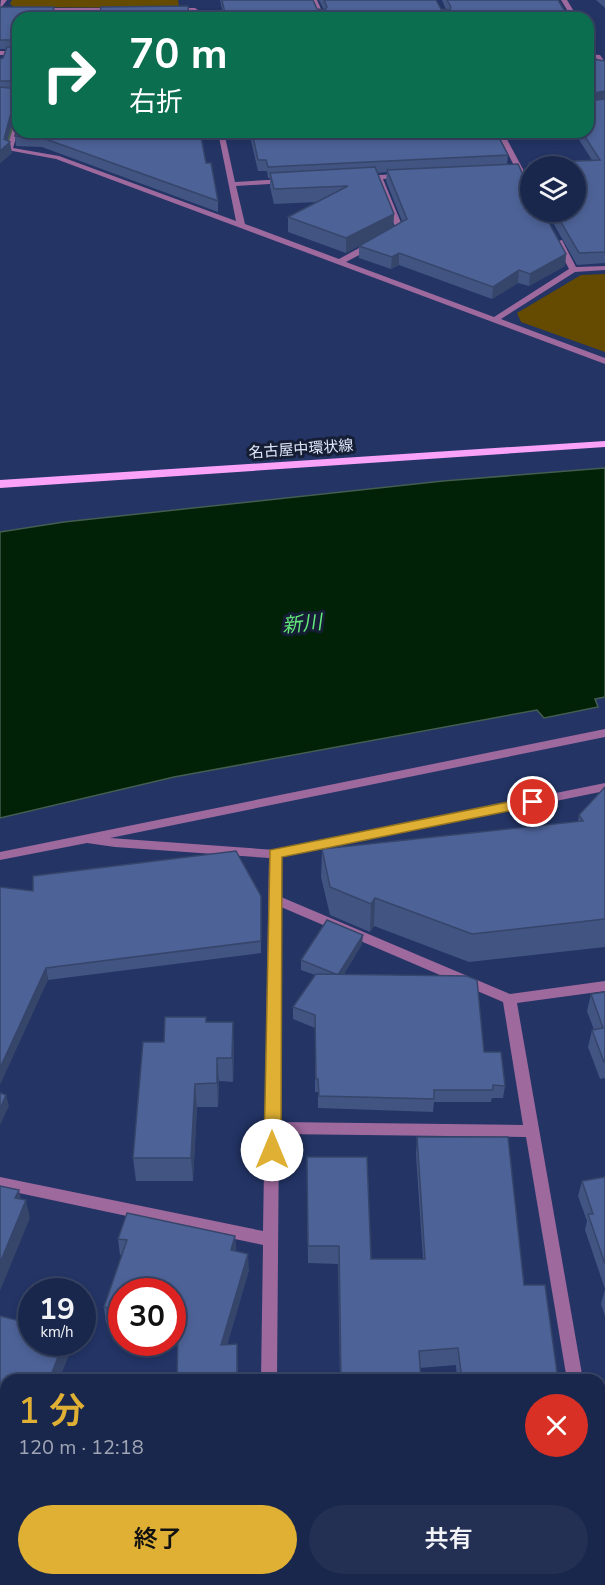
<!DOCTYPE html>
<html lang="ja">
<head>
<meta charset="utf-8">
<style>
	:root { --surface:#1a274c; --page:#232f53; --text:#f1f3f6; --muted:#9fa5b5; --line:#384464; --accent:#dfb034 }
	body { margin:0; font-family:"Nunito Sans","Noto Sans JP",sans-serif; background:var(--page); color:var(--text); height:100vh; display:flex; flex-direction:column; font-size:22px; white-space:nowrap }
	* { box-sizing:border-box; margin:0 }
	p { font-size:20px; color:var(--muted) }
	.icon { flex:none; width:33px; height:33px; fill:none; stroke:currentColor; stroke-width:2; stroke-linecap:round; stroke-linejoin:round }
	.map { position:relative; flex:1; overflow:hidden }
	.drawer { position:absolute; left:0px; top:1374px; width:606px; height:212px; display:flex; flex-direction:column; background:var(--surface); border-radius:18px 18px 0 0; box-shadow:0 3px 9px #0003,0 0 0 2px var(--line) }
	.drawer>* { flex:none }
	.guide { position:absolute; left:12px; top:12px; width:582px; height:126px; border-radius:18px; box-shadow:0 3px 9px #0003,0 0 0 2px var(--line); background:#0b6e4f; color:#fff; overflow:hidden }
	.tools { position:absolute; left:520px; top:156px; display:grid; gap:12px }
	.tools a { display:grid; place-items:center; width:66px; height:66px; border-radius:50%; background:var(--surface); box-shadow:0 3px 9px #0003,0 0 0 2px var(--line); font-size:30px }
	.speed { position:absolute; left:18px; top:1278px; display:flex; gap:12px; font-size:30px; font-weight:700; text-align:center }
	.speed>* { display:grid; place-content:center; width:78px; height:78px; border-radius:50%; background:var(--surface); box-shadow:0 3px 9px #0003,0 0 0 2px var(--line); line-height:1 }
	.speed small { font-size:15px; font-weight:400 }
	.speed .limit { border:9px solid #d22; background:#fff; color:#111 }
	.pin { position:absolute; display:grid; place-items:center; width:51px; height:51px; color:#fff; margin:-26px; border:3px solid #fff; border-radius:50%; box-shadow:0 2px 6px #0007 }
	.me { position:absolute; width:66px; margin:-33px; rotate:0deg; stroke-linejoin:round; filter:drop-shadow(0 0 4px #0008) }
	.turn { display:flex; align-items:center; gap:21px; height:126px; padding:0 18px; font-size:27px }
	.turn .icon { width:78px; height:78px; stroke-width:2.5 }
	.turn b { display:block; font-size:42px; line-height:51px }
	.round { display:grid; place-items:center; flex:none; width:63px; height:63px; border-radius:32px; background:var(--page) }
	.head { display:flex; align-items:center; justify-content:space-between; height:102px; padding:0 18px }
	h1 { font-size:36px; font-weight:600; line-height:45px; color:var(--accent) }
	.cta { display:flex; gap:12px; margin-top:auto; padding:12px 18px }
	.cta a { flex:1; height:69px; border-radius:36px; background:var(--accent); color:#111; font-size:24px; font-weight:600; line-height:69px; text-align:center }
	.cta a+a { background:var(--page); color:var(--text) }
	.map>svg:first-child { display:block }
	.green { fill:#644b01 }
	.water { fill:#012207; stroke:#445d50; stroke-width:1.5 }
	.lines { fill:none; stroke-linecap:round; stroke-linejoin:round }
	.stream { fill:#445d50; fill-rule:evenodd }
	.street { fill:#9e699d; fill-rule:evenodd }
	.primary { fill:#f9a2f8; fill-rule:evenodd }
	.wall { fill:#425482; fill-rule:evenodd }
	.shaded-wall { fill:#36456a }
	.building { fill:#4d6297; stroke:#36456a; stroke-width:1.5 }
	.route { fill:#dfb034; stroke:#917222; stroke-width:1.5 }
	.labels { text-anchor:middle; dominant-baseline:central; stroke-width:6; stroke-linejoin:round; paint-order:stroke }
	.far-street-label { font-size:15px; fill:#dfe7fa; stroke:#151e34 }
	.water-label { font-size:20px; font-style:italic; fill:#63e77b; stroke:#151e34 }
</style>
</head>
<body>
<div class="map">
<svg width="605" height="1585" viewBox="0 0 605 1585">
	<rect width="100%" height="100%" fill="#233465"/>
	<g class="green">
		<path d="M12,0H178L179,6L171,8L14,7L10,4Z"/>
		<path d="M605,274V352L521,322L517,313L581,275Z"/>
	</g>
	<path class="water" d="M605,468V697L595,699L598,707L544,718L537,710L174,777L0,818V532L64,522L443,481Z"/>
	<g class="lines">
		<path class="stream" d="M18,107V118L8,148L3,149L15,109Z"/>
		<g class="street">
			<path d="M1,0H7L0,9Z"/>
			<path d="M311,0H317L325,18H319Z"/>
			<path d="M561,0H567L578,18H572Z"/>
			<path d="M40,8H115L118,10L115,12L38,11Z"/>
			<path d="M172,8H195L198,10L195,12L170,11Z"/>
			<rect x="0" y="51" width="18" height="4"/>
			<path d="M588,54L600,55L605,62V69L596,58H588Z"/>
			<path d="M18,118V131L13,148L59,156L236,221L218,132H224L235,182L285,179L289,181L285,183L236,186L245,224L339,259L370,242H376V246L346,262L494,317L569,269L555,242L562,240L576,267L605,266V270L575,272L501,319L605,358V364L56,159L7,150L15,120Z"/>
			<path d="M497,132H503L531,184V193L527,191Z"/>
			<path d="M402,174L406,176L405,178L383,179L404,230L394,235L390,233L396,229L375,177L379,175Z"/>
			<path d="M605,729V737L110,838L275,850L605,783V791L281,857V897L510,994L605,981V991L517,1003L583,1380H567L526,1137L279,1134L277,1380H261L263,1245L0,1189V1177L263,1231L269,858L115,847L87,843L0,860V852ZM281,907L503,1002L523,1125L279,1122Z"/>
			<path d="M600,1513L605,1515V1559L600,1557Z"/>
			<rect x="257" y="1580" width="18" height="5"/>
		</g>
		<path class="primary" d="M605,441V447L0,488V480Z"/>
	</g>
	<g class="wall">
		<path d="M220,0H313L317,9L324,10L319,0H436L441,9L446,10L442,0H558L569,18H224Z"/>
		<path d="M596,0H605V8Z"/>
		<path d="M0,7L55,16L18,18V116L13,119L7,141L12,153L0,163V59L3,58L6,49H0Z"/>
		<path d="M593,59L605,61V263L577,265L547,212H576L531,166V180L528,174L529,163L592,160L574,132H588Z"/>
		<path d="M18,124L206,163L218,201V212L42,147L16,146L15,136Z"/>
		<path d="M249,132H496L508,155L507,164L531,212L566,254L565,266L529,286L518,283L492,299L399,265L391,269L359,258V246L346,253L288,232V217L318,202L274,204L270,187V178H268L267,171H258ZM387,172L386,181L402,221L393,227L394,214L377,173Z"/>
		<path d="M605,787V947L469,962L374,926L370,932L330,915L321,877L322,849L578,822L579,815Z"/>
		<path d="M33,891L261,896V953L48,980Z"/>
		<path d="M362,944L344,974L484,1052L505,1086L503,1098H492L491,1102H434L433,1112L318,1108V1092H315V1028L293,1019V1007L315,975L301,970V960Z"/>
		<path d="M605,992V1078L600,1079L588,1047L592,1030H594L587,1011L591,994Z"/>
		<path d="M206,1022L234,1046L233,1082L219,1081L218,1107H197L193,1181H136L133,1158L164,1042Z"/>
		<path d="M417,1137L524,1285L558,1380H457L456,1365L420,1368L421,1380H340L338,1264L308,1263L307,1157L371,1259H423L416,1155Z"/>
		<path d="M605,1177V1316L601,1304L605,1289L585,1230L587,1221L578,1196L582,1181Z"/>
		<path d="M235,1236L236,1251L249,1270L227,1345L237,1344L238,1380H177L178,1346L173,1345L172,1338V1292H122V1326L106,1323L104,1307L122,1255H120L118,1239Z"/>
		<path d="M481,1580H567L568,1585H482Z"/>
	</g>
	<g class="shaded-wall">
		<path d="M54,7L55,18H51Z"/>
		<path d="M605,91V102L588,105V94Z"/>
		<path d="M17,105L18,116L13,119L6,146L10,142L12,153L0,163V151L12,109Z"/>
		<path d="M394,214L393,228L346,253V238Z"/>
		<path d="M399,253V265L391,269L392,257Z"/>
		<path d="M566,254L565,266L529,286L530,274Z"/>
		<path d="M519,270L518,283L492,299L493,287Z"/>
		<path d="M375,898L374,926L370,932L371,904Z"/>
		<path d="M363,935L362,944L338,984V975Z"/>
		<path d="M46,968L48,980L0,1085V1068Z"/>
		<path d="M233,1022L234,1046L233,1082L232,1058Z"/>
		<path d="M217,1058L219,1081L218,1107L217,1083Z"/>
		<path d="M195,1084L197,1107L193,1181L191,1158Z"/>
		<path d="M6,1095L9,1106L0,1125V1109Z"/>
		<path d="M19,1190L23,1208L15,1198Z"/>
		<path d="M26,1200L30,1218L0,1291V1263Z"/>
		<path d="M235,1236L236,1252L231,1250Z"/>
		<path d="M248,1254L249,1270L222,1361L221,1345Z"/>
		<path d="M64,1342H70L71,1350L59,1380H49Z"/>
		<path d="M180,1580H186L184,1585H178Z"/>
	</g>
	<g class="building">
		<path d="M222,0H313L317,9L325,10L327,7L324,0H436L441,9L450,10L451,7L447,0H558L569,18H226Z"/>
		<path d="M188,6L189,18H99L101,7Z"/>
		<path d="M0,7H54L51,18H18V40H0Z"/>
		<path d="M7,47H18V81H0V59L3,58Z"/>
		<path d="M588,50L593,59L605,61V91L588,94Z"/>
		<path d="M18,83V113L17,105L12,109L4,139L10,142L0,151V87L17,89Z"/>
		<path d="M588,97L589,101L605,99V252L579,253L555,212H576V166H531L529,163L600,160L582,132H588Z"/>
		<path d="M18,124V132H200L206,163H211L218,201L40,137L15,136Z"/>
		<path d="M252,132H496L508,155L268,167L266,160H258Z"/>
		<path d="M518,164L526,181L531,183V212H543L566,254L530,274L519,270L493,287L399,253L392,257L359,246L407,219L387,170Z"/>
		<path d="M375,167L394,214L346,238L288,217L348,186L274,189L270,173Z"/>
		<path d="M605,787V919L472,934L375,898L371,904L330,887L322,849L583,821L579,815Z"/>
		<path d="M236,851L261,896V941L46,968L0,1068V887L33,891V876Z"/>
		<path d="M327,920L363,935L338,975L301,960Z"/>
		<path d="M316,974L467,976L477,980L484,1052H501L505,1086L493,1085V1090H434V1099L319,1096L318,1079H316L315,1015L293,1007Z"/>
		<path d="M605,992V1062H604L592,1030L603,1028L591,994Z"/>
		<path d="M165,1017H206V1022H233L232,1058H217V1083L195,1084L191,1158H133L143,1042H164Z"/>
		<path d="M0,1093L6,1095L0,1109Z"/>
		<path d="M417,1137H508L524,1285H545L558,1380H462L458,1348L419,1351L421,1380H341L339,1246H308L307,1157H367L371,1259H425Z"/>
		<path d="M605,1177V1264L588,1214H593L582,1181Z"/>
		<path d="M0,1186L19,1190L15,1198L26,1200L0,1263Z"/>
		<path d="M127,1213L235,1236L231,1250L248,1254L221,1345L237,1344V1380H177L178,1330L172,1329L173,1323H172V1292H122V1311L104,1307L127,1240L118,1239Z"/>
		<path d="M0,1316L32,1324V1342H64L49,1380H6V1580H180L178,1585H0Z"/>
		<rect x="303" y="1580" width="128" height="5"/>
		<path d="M501,1580H567L568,1585H502Z"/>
	</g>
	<path class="route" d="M533,797L540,802L538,805L282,857L281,1150L278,1155H266L264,1150L270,850Z"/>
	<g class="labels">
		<g class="far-street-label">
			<text transform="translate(301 449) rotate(-4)">名古屋中環状線</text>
		</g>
		<g class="water-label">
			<text transform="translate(302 624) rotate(-6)">新川</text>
		</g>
	</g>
</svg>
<div class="tools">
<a><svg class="icon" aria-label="layers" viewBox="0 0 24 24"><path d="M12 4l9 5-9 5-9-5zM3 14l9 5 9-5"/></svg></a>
</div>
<div class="speed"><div>19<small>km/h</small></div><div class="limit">30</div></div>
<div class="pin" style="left:533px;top:802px;background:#d93025"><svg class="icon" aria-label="arrive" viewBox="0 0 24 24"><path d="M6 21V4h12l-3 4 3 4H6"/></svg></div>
<svg class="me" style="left:272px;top:1150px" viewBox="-20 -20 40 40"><circle r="19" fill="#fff"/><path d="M0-13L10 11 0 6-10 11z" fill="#dfb034"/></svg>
<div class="guide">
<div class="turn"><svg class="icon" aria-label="right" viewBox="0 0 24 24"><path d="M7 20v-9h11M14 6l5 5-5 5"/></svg><div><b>70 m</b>右折</div></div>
</div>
<section class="drawer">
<div class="head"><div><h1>1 分</h1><p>120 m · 12:18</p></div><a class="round" style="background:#d93025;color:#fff"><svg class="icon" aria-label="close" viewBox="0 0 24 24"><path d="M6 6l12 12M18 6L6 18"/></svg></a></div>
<div class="cta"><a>終了</a><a>共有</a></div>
</section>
</div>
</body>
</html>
